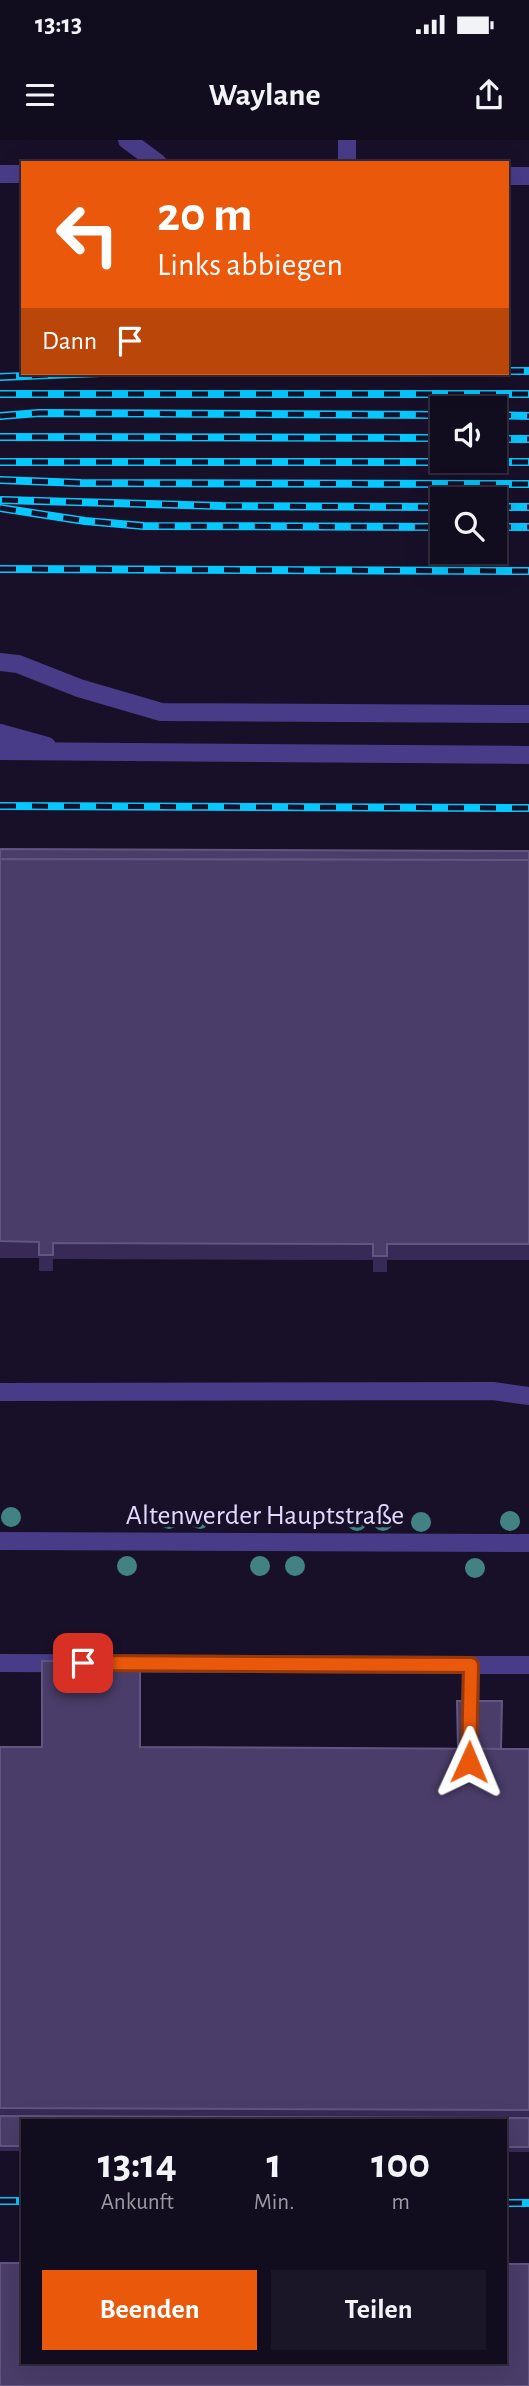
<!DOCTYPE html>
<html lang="de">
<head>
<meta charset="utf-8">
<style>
	:root { --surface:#120c1f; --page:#1b1528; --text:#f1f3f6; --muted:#9c9ba4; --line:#312c3d; --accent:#ea580c }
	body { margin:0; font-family:"Alegreya Sans",sans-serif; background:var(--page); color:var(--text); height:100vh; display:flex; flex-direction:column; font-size:26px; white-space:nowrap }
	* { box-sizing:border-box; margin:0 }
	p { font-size:23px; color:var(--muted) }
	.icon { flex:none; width:38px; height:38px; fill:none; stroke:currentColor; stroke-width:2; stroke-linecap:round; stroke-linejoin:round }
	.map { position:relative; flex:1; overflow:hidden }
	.drawer { position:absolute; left:21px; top:1979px; width:486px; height:245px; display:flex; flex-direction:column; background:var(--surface); border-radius:0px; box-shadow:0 7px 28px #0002,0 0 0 2px var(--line) }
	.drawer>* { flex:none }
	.hud { position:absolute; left:21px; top:21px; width:488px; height:214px; border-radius:0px; box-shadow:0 7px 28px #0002,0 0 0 2px var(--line); background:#ea580c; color:#fff; overflow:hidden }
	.fabs { position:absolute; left:430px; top:256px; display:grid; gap:14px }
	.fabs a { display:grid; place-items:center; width:77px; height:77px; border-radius:0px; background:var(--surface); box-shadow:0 7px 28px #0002,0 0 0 2px var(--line); font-size:35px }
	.pin { position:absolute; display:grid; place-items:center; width:60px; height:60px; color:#fff; margin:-30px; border-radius:14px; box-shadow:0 4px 10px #0006 }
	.me { position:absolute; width:77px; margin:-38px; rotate:1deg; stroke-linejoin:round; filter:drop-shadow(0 0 5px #0008) }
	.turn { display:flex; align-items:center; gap:24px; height:147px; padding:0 21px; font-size:32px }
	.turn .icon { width:91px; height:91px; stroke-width:2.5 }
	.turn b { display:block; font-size:49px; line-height:60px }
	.then { display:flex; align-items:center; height:66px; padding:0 21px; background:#0003; gap:14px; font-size:26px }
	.eta { display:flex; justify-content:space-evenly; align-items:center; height:119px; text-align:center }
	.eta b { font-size:42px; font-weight:700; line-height:49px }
	.primary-button { display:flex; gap:14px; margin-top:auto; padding:14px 21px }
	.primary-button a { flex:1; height:80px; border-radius:0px; background:var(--accent); color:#fff; font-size:28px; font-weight:700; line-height:80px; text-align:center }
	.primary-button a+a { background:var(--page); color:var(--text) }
	.status { display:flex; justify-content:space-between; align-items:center; height:49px; padding:0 35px; background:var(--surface); direction:ltr }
	.status svg { height:19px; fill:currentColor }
	header { display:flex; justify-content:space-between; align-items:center; height:91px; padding:0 21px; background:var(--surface); font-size:32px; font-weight:700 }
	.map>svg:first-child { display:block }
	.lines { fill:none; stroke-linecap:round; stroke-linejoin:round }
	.minor { stroke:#483c88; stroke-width:18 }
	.rail-casing { stroke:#06c8fe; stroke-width:8 }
	.rail { stroke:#181029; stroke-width:5; stroke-dasharray:16; stroke-linecap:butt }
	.tree { fill:#428285 }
	.wall { fill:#382a57 }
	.building { fill:#4a3d69; stroke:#625580; stroke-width:2 }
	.route-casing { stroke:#983908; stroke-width:18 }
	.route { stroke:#ea580c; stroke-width:12 }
	.labels { text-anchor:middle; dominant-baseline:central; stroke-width:7; stroke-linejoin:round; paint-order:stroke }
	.street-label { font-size:28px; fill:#e2d9ff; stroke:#181029 }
</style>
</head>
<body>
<div class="status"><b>13:13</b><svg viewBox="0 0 49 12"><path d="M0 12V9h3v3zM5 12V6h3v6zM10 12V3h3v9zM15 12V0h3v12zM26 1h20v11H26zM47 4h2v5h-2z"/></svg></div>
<header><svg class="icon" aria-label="menu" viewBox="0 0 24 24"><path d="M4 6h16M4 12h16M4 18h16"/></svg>Waylane<svg class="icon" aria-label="share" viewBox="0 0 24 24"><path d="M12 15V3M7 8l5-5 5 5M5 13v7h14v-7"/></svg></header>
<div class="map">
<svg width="529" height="2246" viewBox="0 0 529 2246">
	<rect width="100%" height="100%" fill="#181029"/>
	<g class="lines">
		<g class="minor">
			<path d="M127,0L158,23"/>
			<path d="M347,0V23"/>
			<path d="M0,34H23"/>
			<path d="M508,36H529"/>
			<path d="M0,522L18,524L79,548L161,572L529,574"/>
			<path d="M0,593L47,606"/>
			<path d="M0,611L529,615"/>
			<path d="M0,1252L493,1251L529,1256"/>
			<path d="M0,1401L529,1403"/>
			<path d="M0,1523L471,1525"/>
			<path d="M470,1582L471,1525H529"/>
		</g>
		<g class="rail-casing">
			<g id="rail">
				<path d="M508,231H529"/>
				<path d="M0,237L100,233"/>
				<path d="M0,254H529"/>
				<path d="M495,275L529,276"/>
				<path d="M0,276L39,273L443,275"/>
				<path d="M0,297L443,298"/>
				<path d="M495,299H529"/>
				<path d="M0,322H529"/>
				<path d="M0,340L81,343L529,344"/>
				<path d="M2,360L222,366L443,367"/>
				<path d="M495,367H529"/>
				<path d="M0,368L85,381L144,386L443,387"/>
				<path d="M495,387H529"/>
				<path d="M0,429L529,431"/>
				<path d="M0,666L529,668"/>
				<path d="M0,2061H23"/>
				<path d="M506,2063H529"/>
			</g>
		</g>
		<use href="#rail" class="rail"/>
	</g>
	<g class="tree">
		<circle cx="11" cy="1377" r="10"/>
		<circle cx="169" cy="1379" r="10"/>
		<circle cx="200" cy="1379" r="10"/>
		<circle cx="357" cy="1381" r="10"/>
		<circle cx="383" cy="1381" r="10"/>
		<circle cx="510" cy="1381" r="10"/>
		<circle cx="421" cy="1382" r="10"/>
		<circle cx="127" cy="1426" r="10"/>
		<circle cx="260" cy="1426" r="10"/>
		<circle cx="295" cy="1426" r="10"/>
		<circle cx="475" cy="1428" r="10"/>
	</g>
	<g class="wall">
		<path d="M0,709L529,711V1120H387V1132H373V1120L53,1119V1131H39V1118H0Z"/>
		<path d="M74,1529L140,1607L529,1609V1599V2012H506V1981H23V2011H0V1607H42Z"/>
	</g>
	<g class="building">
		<path d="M0,709L529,711V720L0,719Z"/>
		<path d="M0,719L529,720V1104H387V1116H373V1104L53,1103V1115H39V1102L0,1101Z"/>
		<path d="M42,1521H74V1529H90V1521H140V1607L529,1609V1970L0,1968V1607H42Z"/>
		<path d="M457,1561H502L501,1609L458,1608Z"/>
		<path d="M0,1976L529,1978V2007H506V1981H23V2006H0Z"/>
		<path d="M0,2123H23V2222H506V2124H529V2246H0Z"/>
	</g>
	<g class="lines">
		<g class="route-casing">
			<path id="route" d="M83,1523L471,1525L469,1622"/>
		</g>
		<use href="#route" class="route"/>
	</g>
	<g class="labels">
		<g class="street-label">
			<text x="265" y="1376">Altenwerder Hauptstraße</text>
		</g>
	</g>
</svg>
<div class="fabs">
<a><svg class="icon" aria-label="sound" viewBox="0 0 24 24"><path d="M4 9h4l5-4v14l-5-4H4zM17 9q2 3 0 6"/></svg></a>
<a><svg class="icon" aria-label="search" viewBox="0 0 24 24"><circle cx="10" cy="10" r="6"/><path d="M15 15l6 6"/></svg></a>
</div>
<div class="pin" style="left:83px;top:1523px;background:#d93025"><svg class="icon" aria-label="arrive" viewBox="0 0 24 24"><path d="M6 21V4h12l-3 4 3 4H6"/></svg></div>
<svg class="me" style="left:469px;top:1622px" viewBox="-20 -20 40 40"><path d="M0-17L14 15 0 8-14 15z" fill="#ea580c" stroke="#fff" stroke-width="4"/></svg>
<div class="hud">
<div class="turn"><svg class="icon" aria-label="left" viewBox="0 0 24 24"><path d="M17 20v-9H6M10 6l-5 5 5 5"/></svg><div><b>20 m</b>Links abbiegen</div></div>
<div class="then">Dann<svg class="icon" aria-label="arrive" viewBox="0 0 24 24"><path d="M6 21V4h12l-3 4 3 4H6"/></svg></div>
</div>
<section class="drawer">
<div class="eta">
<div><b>13:14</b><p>Ankunft</p></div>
<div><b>1</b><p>Min.</p></div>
<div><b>100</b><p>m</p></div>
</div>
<div class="primary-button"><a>Beenden</a><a>Teilen</a></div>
</section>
</div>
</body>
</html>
